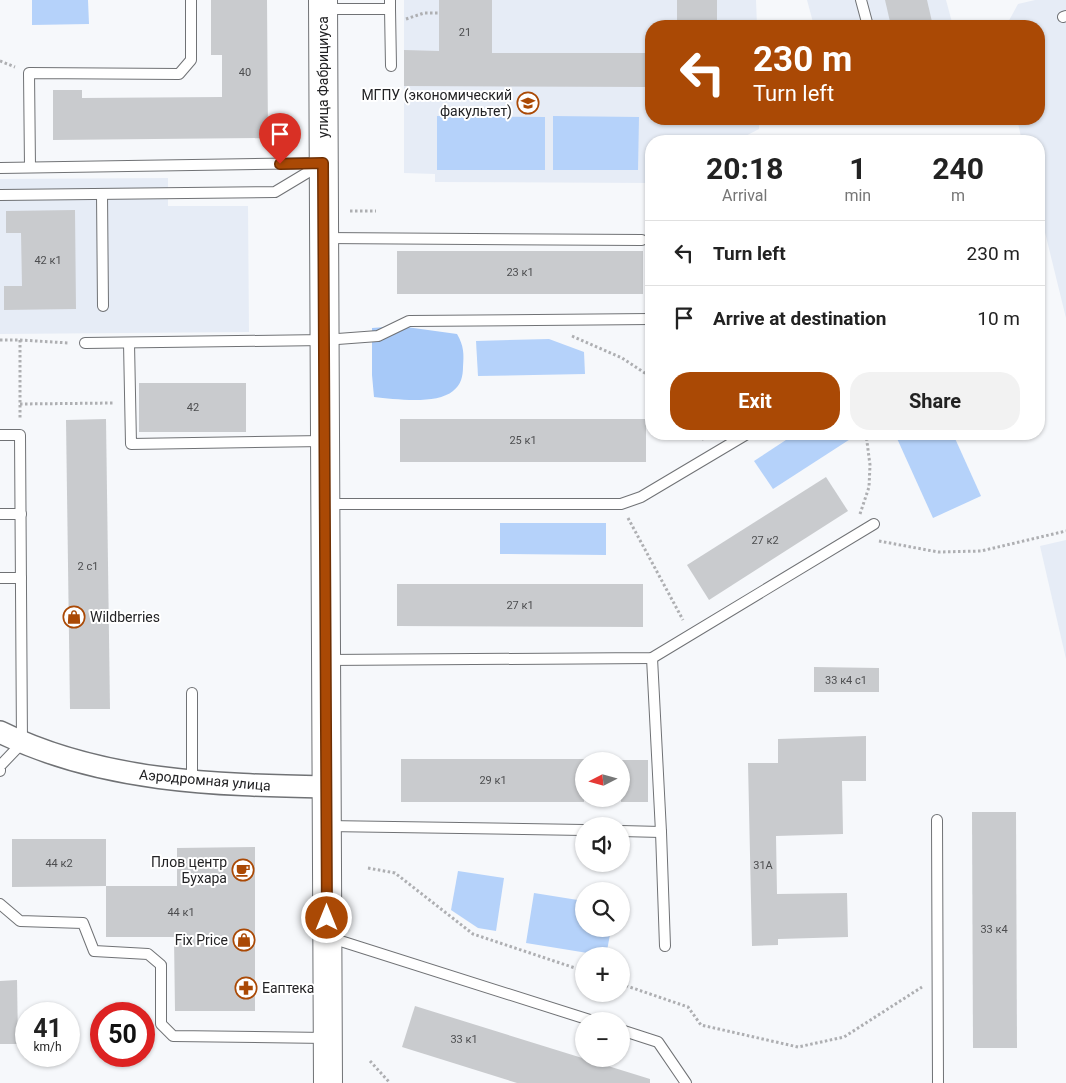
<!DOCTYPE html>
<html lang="en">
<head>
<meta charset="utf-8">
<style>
	:root { --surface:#fff; --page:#f2f2f2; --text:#222; --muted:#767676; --line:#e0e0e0; --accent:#aa4905 }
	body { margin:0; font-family:Roboto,sans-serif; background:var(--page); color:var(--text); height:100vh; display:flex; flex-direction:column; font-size:19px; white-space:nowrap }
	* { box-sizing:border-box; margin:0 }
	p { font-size:16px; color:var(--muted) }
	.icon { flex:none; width:28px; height:28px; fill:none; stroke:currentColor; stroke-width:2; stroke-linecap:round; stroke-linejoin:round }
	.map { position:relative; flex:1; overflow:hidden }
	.drawer { position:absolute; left:645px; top:135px; width:400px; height:305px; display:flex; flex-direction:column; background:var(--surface); border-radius:20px; box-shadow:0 1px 4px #0004 }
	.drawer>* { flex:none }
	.top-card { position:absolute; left:645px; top:20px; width:400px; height:105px; border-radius:20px; box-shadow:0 1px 4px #0004; background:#aa4905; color:#fff; overflow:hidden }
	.needle { width:32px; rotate:264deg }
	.buttons { position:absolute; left:575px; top:752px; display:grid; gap:10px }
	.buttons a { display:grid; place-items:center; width:55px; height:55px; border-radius:50%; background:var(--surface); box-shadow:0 1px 4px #0004; font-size:25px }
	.speed { position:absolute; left:15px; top:1002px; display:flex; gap:10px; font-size:25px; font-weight:700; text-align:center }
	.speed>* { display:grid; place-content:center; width:65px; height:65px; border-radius:50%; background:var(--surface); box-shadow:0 1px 4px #0004; line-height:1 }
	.speed small { font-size:12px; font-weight:400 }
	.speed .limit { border:8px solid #d22; background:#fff; color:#111 }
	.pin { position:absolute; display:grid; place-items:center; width:42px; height:42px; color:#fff; margin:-51px -21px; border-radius:50% 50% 50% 0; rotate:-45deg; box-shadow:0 0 5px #0007 }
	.pin .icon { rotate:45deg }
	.me { position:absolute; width:55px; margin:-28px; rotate:0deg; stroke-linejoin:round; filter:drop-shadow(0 0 4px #0008) }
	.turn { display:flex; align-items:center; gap:18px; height:105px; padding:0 25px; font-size:22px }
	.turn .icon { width:65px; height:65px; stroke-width:2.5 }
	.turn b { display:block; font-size:35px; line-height:42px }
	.eta { display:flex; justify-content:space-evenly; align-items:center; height:85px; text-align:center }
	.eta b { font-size:30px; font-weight:700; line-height:35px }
	.cta { display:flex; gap:10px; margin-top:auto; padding:10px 25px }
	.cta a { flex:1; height:58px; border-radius:20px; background:var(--accent); color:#fff; font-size:20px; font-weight:700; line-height:58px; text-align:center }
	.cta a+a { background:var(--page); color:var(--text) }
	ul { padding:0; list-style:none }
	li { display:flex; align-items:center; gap:15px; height:65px; padding:0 25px; border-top:1px solid var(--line) }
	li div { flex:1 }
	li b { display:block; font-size:19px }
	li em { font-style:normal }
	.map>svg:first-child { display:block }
	.built { fill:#e6ecf6 }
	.green { fill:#b5d2fa }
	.forest { fill:#a7c9f8 }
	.building { fill:#c9cbce }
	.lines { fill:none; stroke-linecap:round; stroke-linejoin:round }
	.lane-casing { stroke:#707275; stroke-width:12 }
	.street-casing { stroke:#707275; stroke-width:24 }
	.secondary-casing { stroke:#707275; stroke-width:30 }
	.path { stroke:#aeafb2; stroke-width:3; stroke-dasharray:2.5 2.5; stroke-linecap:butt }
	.lane { stroke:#fff; stroke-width:10 }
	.street { stroke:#fff; stroke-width:21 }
	.secondary { stroke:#fff; stroke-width:28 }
	.route-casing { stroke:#6e2f03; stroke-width:12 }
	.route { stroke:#aa4905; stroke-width:9 }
	.labels { text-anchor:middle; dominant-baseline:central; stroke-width:4; stroke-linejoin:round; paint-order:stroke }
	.number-label { font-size:11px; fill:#4c4d4f }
	.street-label { font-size:14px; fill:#232325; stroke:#fff }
	.poi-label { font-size:14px; fill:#232325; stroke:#fff; text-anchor:end }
</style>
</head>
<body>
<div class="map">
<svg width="1066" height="1083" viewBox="0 0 1066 1083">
	<rect width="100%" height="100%" fill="#f6f8fb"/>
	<g class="built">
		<path d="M404,0H756L757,26H651V119H759V129L736,141H651V183L435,182V174L404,173Z"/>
		<path d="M807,0H946L953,26H814Z"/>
		<path d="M1035,0H1066V318L1039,208V141H1022L1017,119H1039V26H1006L1018,4Z"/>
		<path d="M168,178V206H248L249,332L0,334V179Z"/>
		<path d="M1066,540V659L1040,546Z"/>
	</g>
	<g class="green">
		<path d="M32,0H88L89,24L32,25Z"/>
		<path d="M437,116L545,117V170H437Z"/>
		<path d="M553,116L639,117L638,170H553Z"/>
		<path d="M549,339L584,352L585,374L478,376L476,341Z"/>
		<path d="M795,434H854L855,436L773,489L754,461Z"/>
		<path d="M895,434H953L981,496L933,518Z"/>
		<path d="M500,523H606V555L500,554Z"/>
		<path d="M458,871L504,878L496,931L478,928L451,910Z"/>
		<path d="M534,893L584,901V929H611L606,956L526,943Z"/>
	</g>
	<path class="forest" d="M399,326L457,334C464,346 464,354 463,367C463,376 461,385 453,391C436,405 395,399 374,397L372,375V328Z"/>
	<g class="building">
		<path d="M211,0H267L268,138L53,140V90H82V98L222,97V55H211Z"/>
		<path d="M439,0H492V53H651V87L404,86V50L439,51Z"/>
		<rect x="677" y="0" width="40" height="26"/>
		<path d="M885,0H927L933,26H891Z"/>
		<path d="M75,210L76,309L4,310V286H22L21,233H6V211Z"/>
		<rect x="397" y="251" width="246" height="43"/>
		<rect x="139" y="383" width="107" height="49"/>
		<path d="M106,419L110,709H70L66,420Z"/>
		<rect x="400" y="419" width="246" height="43"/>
		<path d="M826,477L848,511L709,600L687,565Z"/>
		<path d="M397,584H643V627L397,626Z"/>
		<path d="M814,667L879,668V692H814Z"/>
		<path d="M866,736V781H842L843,834L776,836L777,894L847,893L848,937L778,939V945L752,946L748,763H778V739Z"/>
		<rect x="401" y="759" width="183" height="43"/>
		<rect x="621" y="760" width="27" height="42"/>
		<path d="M972,812H1016L1017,1048H973Z"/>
		<path d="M12,839H106V886L12,887Z"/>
		<path d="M255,847V1011H175L174,937H106V886H177V848Z"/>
		<path d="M17,980L18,1044H0V981Z"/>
		<path d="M415,1006L650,1079V1083H517L402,1047Z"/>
	</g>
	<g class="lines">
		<g class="lane-casing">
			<g id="lane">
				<path d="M861,0L868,26"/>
				<path d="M324,9H390V0"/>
				<path d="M390,9L391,66"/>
				<path d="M1063,17L1066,16"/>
				<path d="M30,167L29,73L179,74L191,60V0"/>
				<path d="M0,168L322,163"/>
				<path d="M102,194L103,306"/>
				<path d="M0,195L275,192L320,165"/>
				<path d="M324,238L642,240"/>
				<path d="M85,343L324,340L378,336L409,321L651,319"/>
				<path d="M129,343L131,444L324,441"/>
				<path d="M0,435H20L22,743L0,766V771"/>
				<path d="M325,504H621L641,497L747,434"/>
				<path d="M0,514H21"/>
				<path d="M0,578H21"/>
				<path d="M652,658L661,832L665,946"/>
				<path d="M326,660L652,658L874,524"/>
				<path d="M192,693V782"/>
				<path d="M937,820L938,1083"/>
				<path d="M327,826L584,830"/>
				<path d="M621,831L661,832"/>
				<path d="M0,904L20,921L83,923L94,951L148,954L161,965V1024L173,1036L327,1038"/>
				<path d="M328,937L593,1021"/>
				<path d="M621,1030L658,1042L686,1083"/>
			</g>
		</g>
		<g class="street-casing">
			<path id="street" d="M0,732C101,782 216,785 326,787"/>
		</g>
		<g class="secondary-casing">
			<path id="secondary" d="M323,0L328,1083"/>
		</g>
		<g class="path">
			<path d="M406,19L424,13H439"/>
			<path d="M0,61L15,67"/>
			<path d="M350,211H376"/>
			<path d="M572,336L622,358L651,377"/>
			<path d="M0,340H20V419"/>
			<path d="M20,340L69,343"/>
			<path d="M20,404L114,403"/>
			<path d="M699,434L705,441"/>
			<path d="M860,514L869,487L870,465L866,434"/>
			<path d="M628,518L683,620"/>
			<path d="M879,541L938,552L981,551L1066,531"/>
			<path d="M368,868L395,873L473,934L584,971"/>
			<path d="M621,984L688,1007L701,1025L798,1047L844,1037L922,987"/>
			<path d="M370,1061L390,1083"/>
		</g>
		<use href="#lane" class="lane"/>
		<use href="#street" class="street"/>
		<use href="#secondary" class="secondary"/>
	</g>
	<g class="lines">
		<g class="route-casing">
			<path id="route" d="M280,164L323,163L327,918"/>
		</g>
		<use href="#route" class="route"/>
	</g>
	<defs>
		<g id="university-ring" transform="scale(1.125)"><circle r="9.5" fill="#fff" stroke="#aa4905" stroke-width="1.5"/><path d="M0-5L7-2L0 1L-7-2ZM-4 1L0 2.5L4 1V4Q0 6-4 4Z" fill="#aa4905"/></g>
		<g id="shop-ring" transform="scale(1.125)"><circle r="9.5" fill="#fff" stroke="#aa4905" stroke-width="1.5"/><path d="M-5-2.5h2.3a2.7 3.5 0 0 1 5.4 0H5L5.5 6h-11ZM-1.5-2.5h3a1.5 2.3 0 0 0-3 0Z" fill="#aa4905"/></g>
		<g id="cafe-ring" transform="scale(1.125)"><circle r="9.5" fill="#fff" stroke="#aa4905" stroke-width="1.5"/><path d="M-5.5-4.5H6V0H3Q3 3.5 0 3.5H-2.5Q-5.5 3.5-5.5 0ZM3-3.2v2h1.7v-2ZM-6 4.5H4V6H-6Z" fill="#aa4905"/></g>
		<g id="pharmacy-ring" transform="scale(1.125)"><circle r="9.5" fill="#fff" stroke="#aa4905" stroke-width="1.5"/><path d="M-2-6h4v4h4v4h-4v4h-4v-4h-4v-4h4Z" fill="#aa4905"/></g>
	</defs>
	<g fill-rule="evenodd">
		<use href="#university-ring" x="528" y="103"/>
		<use href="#shop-ring" x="74" y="617"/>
		<use href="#cafe-ring" x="243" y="870"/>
		<use href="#shop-ring" x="244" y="940"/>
		<use href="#pharmacy-ring" x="246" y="988"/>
	</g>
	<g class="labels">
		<g class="number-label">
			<text x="465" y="32">21</text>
			<text x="245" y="72">40</text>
			<text x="48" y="260">42 к1</text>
			<text x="520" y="272">23 к1</text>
			<text x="193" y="407">42</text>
			<text x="523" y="440">25 к1</text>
			<text x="765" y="540">27 к2</text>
			<text x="88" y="566">2 с1</text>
			<text x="520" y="605">27 к1</text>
			<text x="846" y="680">33 к4 с1</text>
			<text x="493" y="780">29 к1</text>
			<text x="59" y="863">44 к2</text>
			<text x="763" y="865">31А</text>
			<text x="181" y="912">44 к1</text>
			<text x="994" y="929">33 к4</text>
			<text x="464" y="1039">33 к1</text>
		</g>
		<g class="street-label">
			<text transform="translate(323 77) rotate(-90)">улица Фабрициуса</text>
			<text transform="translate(205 780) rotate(5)">Аэродромная улица</text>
		</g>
		<g class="poi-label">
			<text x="512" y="95">МГПУ (экономический<tspan x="512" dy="16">факультет)</tspan></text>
			<text x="90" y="617" text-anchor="start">Wildberries</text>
			<text x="227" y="862">Плов центр<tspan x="227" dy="16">Бухара</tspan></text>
			<text x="228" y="940">Fix Price</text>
			<text x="262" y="988" text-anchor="start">Еаптека</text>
		</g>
	</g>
</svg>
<div class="buttons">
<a><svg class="needle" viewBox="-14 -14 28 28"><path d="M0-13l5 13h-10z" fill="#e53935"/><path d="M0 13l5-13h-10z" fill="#767676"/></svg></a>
<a><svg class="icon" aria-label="sound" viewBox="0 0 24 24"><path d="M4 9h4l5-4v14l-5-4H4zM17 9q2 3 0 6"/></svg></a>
<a><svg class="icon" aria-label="search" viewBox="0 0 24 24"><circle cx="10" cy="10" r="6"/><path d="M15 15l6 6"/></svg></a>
<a>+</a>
<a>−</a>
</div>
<div class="speed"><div>41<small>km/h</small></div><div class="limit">50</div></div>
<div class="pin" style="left:280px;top:164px;background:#d93025"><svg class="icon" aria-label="arrive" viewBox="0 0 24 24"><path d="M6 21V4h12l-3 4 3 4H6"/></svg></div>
<svg class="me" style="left:327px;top:918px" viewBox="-20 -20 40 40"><circle r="17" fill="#aa4905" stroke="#fff" stroke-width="3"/><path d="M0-11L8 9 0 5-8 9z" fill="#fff"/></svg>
<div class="top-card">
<div class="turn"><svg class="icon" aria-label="left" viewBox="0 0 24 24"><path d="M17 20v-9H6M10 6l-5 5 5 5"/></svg><div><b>230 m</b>Turn left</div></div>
</div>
<section class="drawer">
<div class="eta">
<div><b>20:18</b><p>Arrival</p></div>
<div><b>1</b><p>min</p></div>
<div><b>240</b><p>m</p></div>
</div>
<ul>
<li><svg class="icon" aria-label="left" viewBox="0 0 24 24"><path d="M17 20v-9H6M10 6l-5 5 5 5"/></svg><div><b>Turn left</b></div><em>230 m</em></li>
<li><svg class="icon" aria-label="arrive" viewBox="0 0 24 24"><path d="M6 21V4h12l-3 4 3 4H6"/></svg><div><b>Arrive at destination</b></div><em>10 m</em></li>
</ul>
<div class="cta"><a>Exit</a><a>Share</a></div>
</section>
</div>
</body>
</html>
